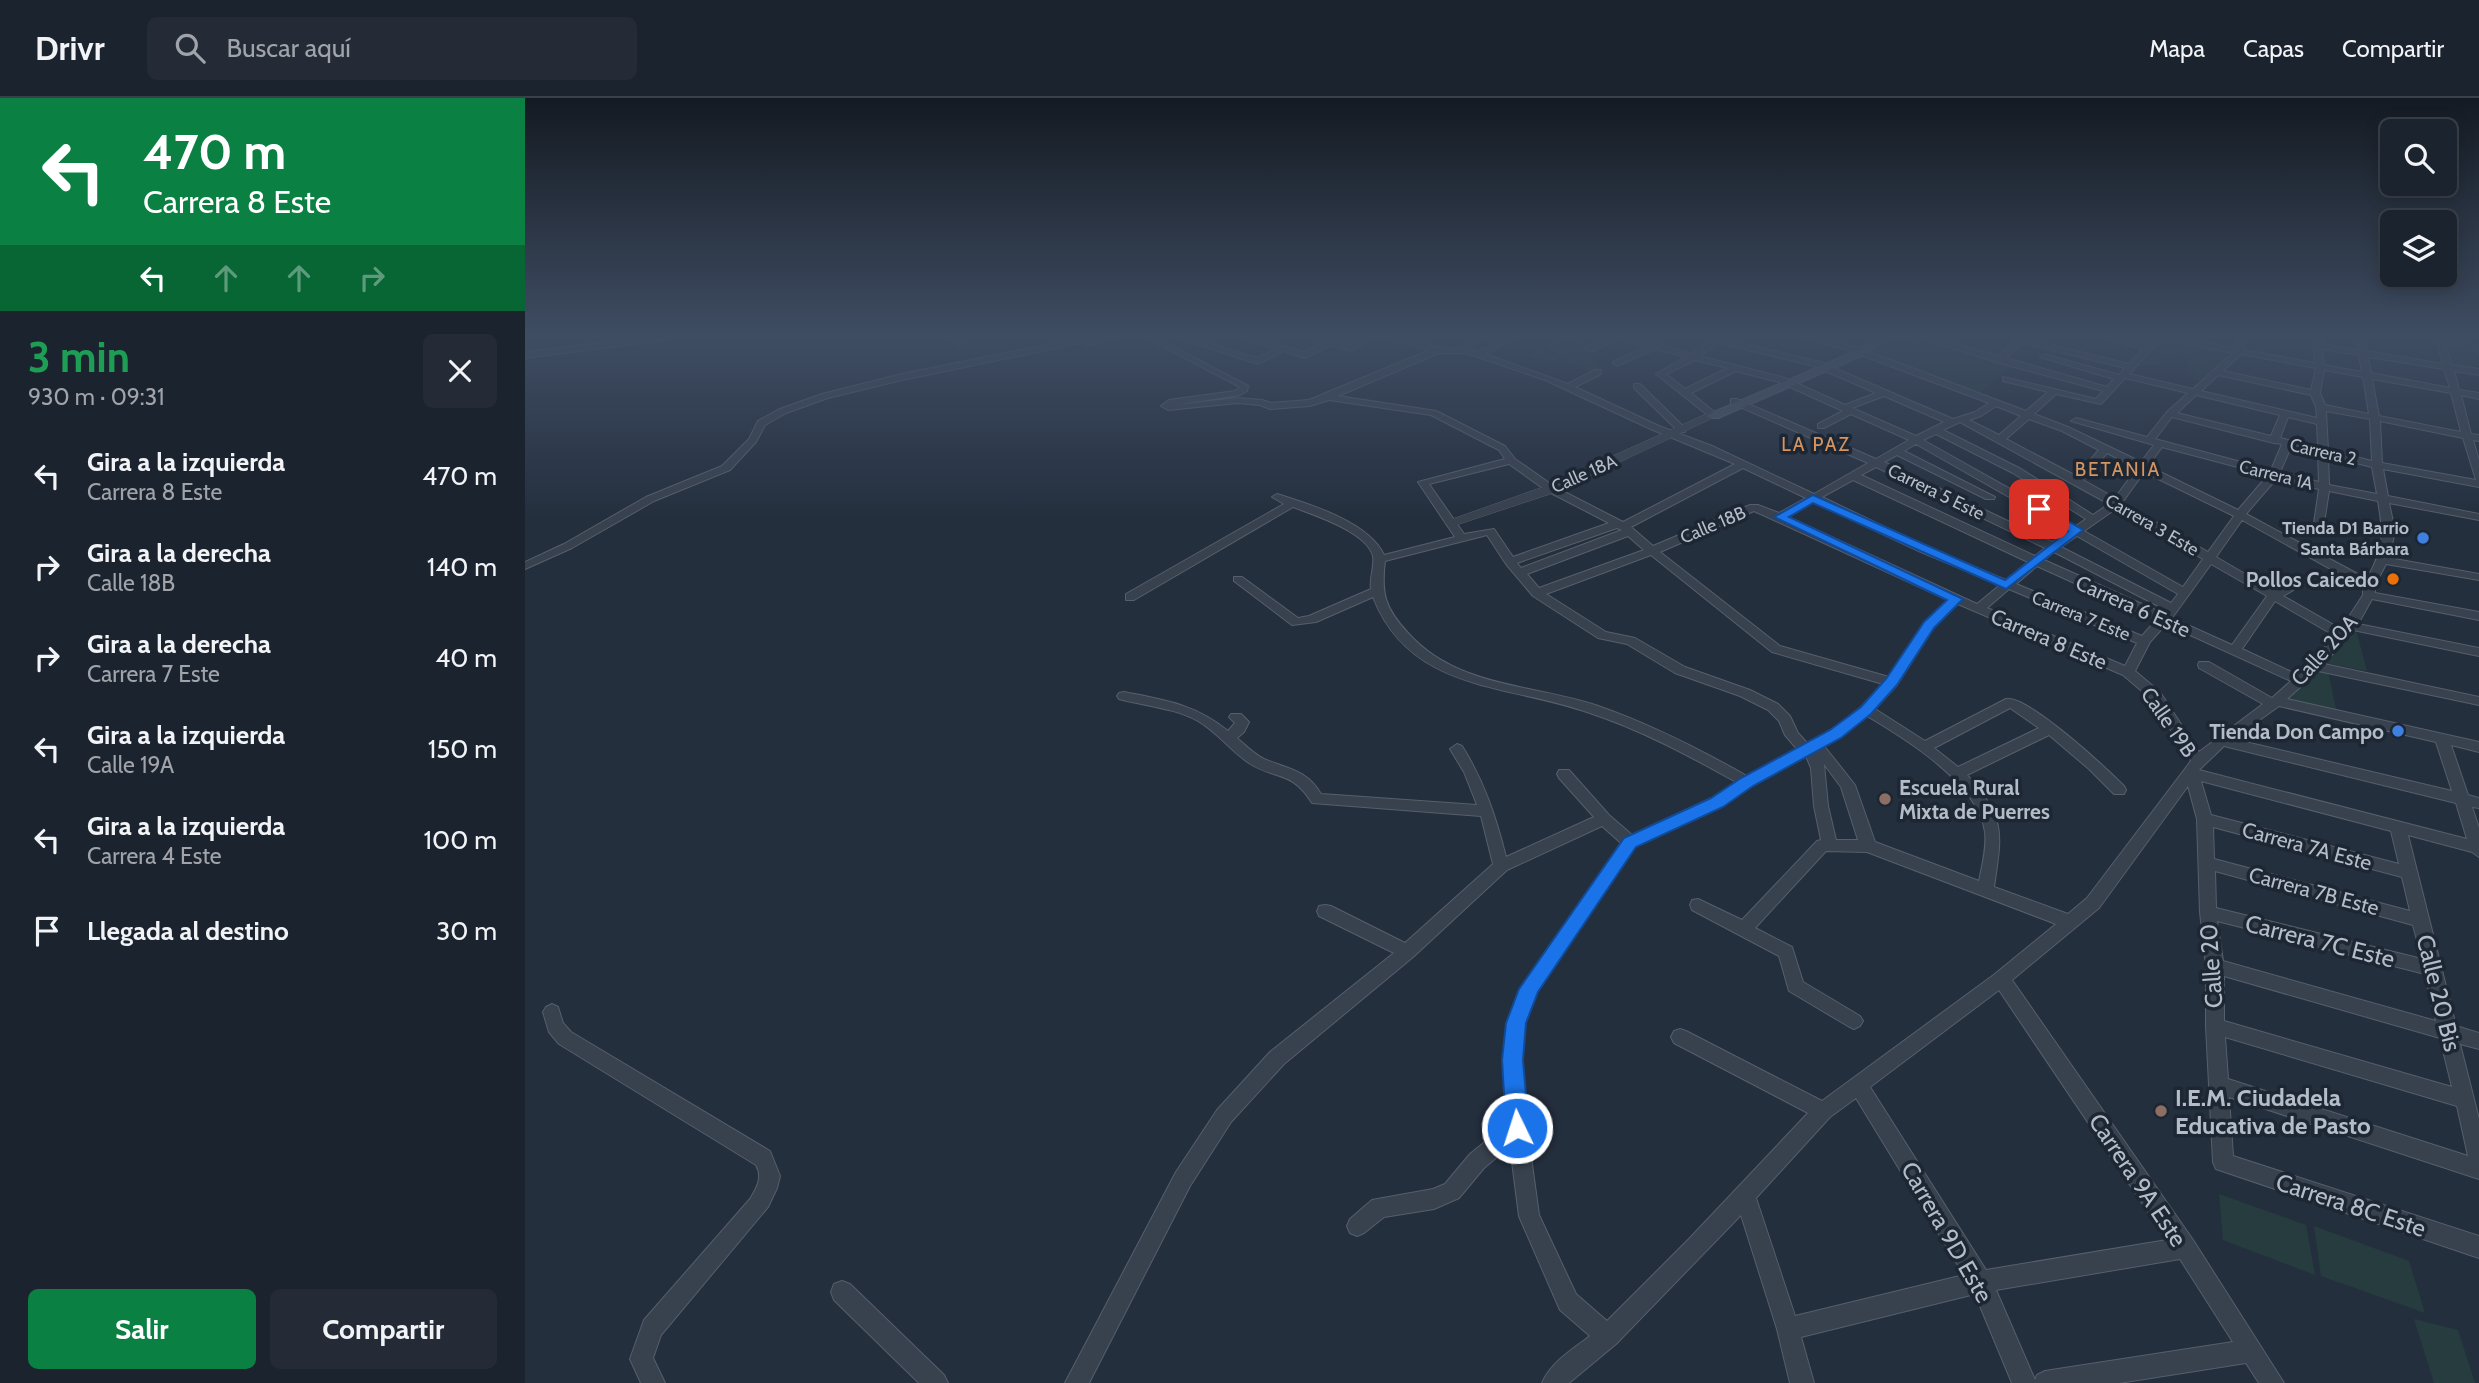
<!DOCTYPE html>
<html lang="es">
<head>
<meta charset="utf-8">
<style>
	:root { --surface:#1b232e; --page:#242b36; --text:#f1f3f6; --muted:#a0a4aa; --line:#39404a; --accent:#0b8043 }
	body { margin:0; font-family:Cabin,sans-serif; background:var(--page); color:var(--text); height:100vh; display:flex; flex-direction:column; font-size:26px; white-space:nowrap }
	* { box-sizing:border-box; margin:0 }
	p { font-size:23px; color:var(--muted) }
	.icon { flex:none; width:38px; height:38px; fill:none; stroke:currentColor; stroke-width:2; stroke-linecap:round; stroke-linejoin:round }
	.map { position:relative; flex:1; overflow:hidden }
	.details { display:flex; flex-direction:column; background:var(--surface); width:525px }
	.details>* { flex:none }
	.hud { background:#0b8043; color:#fff; overflow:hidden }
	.tools { position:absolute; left:1855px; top:21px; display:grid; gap:14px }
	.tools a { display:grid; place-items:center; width:77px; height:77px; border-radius:10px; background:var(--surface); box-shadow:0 4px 18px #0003,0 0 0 2px var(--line); font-size:35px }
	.pin { position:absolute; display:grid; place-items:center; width:60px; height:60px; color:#fff; margin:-30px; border-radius:14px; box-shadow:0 4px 10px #0006 }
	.me { position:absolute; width:77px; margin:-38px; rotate:356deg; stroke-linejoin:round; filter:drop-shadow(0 0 5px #0008) }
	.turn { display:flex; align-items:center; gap:24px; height:147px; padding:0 28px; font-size:32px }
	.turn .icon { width:91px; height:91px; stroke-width:2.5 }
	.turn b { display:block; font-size:49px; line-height:60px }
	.lanes { display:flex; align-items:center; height:66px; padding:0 28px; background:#0003; justify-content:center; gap:35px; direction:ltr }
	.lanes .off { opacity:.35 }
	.round { display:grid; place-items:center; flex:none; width:74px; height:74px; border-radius:10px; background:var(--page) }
	.summary { display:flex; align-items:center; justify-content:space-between; height:119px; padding:0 28px }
	h1 { font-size:42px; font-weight:700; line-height:52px; color:#1e9e55 }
	.button { display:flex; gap:14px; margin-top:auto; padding:14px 28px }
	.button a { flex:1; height:80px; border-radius:10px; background:var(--accent); color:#fff; font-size:28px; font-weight:700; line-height:80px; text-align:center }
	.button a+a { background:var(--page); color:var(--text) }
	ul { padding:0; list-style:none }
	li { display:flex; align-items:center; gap:21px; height:91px; padding:0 28px }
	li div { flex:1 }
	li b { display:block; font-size:26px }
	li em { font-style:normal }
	header { display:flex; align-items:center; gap:42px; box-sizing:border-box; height:98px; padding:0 35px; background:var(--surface); border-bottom:2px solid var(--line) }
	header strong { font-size:33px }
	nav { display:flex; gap:38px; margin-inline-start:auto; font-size:24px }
	.search { width:490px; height:63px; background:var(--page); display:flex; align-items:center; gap:18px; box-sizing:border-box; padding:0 24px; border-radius:10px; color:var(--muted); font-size:26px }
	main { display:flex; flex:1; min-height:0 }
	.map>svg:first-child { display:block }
	.green { fill:#263c3f }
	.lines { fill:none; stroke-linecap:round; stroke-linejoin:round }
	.minor-casing { stroke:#565f6c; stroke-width:2 }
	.tertiary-casing { stroke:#565f6c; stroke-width:1 }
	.secondary-casing { stroke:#565f6c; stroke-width:2 }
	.minor { fill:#38414e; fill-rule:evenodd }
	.tertiary { fill:#38414e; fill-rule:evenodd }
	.secondary { fill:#465061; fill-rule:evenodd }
	.route { fill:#1a73e8; stroke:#114b97; stroke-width:2 }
	.shop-dot { fill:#3f7fe0; stroke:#1d2633; stroke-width:2.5 }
	.food-dot { fill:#e8710a; stroke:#1d2633; stroke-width:2.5 }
	.education-dot { fill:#8d6e63; stroke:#1d2633; stroke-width:2.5 }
	.labels { text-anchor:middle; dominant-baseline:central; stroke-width:7; stroke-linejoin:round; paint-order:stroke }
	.far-street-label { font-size:18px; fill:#b4bcc9; stroke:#1d2633 }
	.far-poi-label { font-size:18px; font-weight:bold; fill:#b4bcc9; stroke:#1d2633; text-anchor:end }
	.far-neighbourhood-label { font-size:19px; letter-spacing:2px; fill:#d59563; stroke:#1d2633 }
	.poi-label { font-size:21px; font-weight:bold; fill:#b4bcc9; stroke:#1d2633; text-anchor:end }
	.street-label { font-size:21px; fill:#b4bcc9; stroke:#1d2633 }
	.near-street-label { font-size:24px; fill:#b4bcc9; stroke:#1d2633 }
	.near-poi-label { font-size:24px; font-weight:bold; fill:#b4bcc9; stroke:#1d2633; text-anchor:start }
</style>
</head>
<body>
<header>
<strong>Drivr</strong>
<div class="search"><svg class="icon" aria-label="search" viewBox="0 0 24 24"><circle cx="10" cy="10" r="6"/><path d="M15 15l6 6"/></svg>Buscar aquí</div>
<nav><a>Mapa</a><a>Capas</a><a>Compartir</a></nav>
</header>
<main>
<section class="details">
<div class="hud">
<div class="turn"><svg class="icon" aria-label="left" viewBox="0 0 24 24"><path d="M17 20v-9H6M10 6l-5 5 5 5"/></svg><div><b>470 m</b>Carrera 8 Este</div></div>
<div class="lanes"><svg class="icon" aria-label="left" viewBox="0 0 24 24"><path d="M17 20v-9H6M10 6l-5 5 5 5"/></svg><svg class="icon off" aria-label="ahead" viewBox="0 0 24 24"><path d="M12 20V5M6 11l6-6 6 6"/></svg><svg class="icon off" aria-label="ahead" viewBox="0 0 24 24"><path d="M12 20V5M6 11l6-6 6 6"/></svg><svg class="icon off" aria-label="right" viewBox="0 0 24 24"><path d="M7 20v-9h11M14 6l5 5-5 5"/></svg></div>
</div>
<div class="summary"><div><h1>3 min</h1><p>930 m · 09:31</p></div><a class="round"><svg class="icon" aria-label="close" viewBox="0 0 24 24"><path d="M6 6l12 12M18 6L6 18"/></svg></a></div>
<ul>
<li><svg class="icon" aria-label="left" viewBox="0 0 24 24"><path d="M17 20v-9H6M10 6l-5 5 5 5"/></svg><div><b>Gira a la izquierda</b><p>Carrera 8 Este</p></div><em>470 m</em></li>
<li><svg class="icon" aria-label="right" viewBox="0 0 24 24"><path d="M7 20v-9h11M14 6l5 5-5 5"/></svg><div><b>Gira a la derecha</b><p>Calle 18B</p></div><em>140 m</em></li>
<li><svg class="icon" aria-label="right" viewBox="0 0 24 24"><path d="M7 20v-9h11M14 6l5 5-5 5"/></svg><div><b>Gira a la derecha</b><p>Carrera 7 Este</p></div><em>40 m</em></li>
<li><svg class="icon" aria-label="left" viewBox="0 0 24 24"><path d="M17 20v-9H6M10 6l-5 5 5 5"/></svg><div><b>Gira a la izquierda</b><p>Calle 19A</p></div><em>150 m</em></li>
<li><svg class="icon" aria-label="left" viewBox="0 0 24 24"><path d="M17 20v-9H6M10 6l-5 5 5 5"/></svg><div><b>Gira a la izquierda</b><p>Carrera 4 Este</p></div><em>100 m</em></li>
<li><svg class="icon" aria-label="arrive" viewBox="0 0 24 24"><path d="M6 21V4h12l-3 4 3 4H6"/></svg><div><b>Llegada al destino</b></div><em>30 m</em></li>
</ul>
<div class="button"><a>Salir</a><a>Compartir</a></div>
</section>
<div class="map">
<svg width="1954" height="1285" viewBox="0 0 1954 1285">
	<rect width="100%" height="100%" fill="#242f3e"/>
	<g class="green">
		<path d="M1039,239H1049L1064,248L1062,250L1069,257L1066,261L1079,268L1067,275L1035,260L1022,265L1003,257L1016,252L1034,259L1020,249Z"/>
		<path d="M1361,239H1385L1485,269L1453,296L1344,254Z"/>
		<path d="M1637,242L1699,254L1704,258L1675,282L1667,281L1670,276L1660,274L1665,267L1661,266L1664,261L1651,258L1647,262L1640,261L1634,267L1614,268Z"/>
		<path d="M1931,248L1954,252V271L1929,267L1923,249Z"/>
		<path d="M1828,532H1831L1842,573L1800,565Z"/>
		<path d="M1791,571L1803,573L1812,615L1767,606L1760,598Z"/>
		<path d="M1694,1096L1781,1127L1790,1177L1698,1142Z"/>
		<path d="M1789,1128L1884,1163L1900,1215L1796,1178Z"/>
		<path d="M1889,1221L1933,1232L1950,1285H1909Z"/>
	</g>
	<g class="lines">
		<g class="minor-casing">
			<g id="minor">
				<path d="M128,239H152L148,241L0,260V254Z"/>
				<path d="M423,239H433L441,245L434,247Z"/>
				<path d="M560,239H576L574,241L599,239L562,248L558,246L561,244L377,282L303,300L261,315L240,327L231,344L205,372L129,403L47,450L0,471V464L39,446L121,399L197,368L224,341L233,323L255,311L297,296L377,276Z"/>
				<path d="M620,239H630L723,288L722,293L715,297L649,307L712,300L737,302L746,305L784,302L905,252L852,239L826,253L807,247L780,260L758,253L733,266L650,239H663L732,260L750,251L714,239H727L779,254L798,245L781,239H794L825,247C853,233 875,241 904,247C912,249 923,252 931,250C943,248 946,239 961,239L943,251L952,254L983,239H994L960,256L1043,286L1070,272H1076V276L1050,289L1134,328L1187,348L1289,396L1343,365L1206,305V301H1212L1351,361L1384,342L1326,316L1299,330H1293V326L1318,313L1254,284L1211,273L1166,295L1193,317L1185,319L1131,276L1161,259L1130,251L1092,268L1088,265L1089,263L1121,249L1093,241L1067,253L1060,251C1093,228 1132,246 1167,256L1185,243L1174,239H1200L1198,241L1295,264L1428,321L1450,314L1464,305L1325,253L1276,239H1290L1331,249L1501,313L1523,294L1478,283V279L1571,301L1578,293L1471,264L1393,239H1406L1473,258L1495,239H1504L1503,241L1604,266L1618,251L1576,239H1590L1622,247L1629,239H1650L1710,250L1712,239H1720L1718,252L1790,265L1787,239H1795L1796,246L1833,252L1831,239H1839L1842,253L1918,266L1912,243L1919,241L1927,267L1954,271V277L1929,273L1934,292L1954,295V301L1936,297L1946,336L1954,337V343L1948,342L1954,362V389L1858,371L1863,398L1954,416V422L1864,405L1870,433L1864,460L1954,476V482L1861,466L1850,487V495L1954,514V522L1847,501L1833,526L1954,550V558L1828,532L1799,566L1954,599V607L1793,573L1762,601L1954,644V654L1926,647L1943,697L1954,700V710L1947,709L1954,730V759L1947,754L1883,737L1931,928L1954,935V951L1935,946L1954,1021V1081L1704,999L1708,1058L1954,1138V1160L1691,1071L1688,1064L1681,928V868L1675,814L1672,721L1663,688L1574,810L1487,882L1668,1142L1759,1285H1734L1721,1265L1594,1285H1487L1450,1196L1276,1239L1289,1285H1265L1252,1231L1216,1117L1091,1246L1044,1285H1017C1026,1264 1048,1251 1065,1238L1035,1212L997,1125L994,1118L985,1048L959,1070L934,1100L909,1111L859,1119L839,1135L832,1138L825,1135L822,1128L825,1121L847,1102L908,1091L920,1086L945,1056L982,1026L978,962L982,925L995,891L1096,745L1077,728L982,772L888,859L759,966L706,1024L665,1088L564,1285H540L651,1074L692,1012L745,954L869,855L794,818L792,813L794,808L800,807L806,808L880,845L968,766L956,718L787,705C767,672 750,682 724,665C706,653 692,634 673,623C650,610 620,608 594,601L592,598L594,595L599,594C639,602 670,606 703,633L710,625L704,619L706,616H716L724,624L719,634L712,640C720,647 729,656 739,661C763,671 782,672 796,696L952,707L939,674L925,651L932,646L937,648C959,683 971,719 981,759L1069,719L1034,680L1032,676L1034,672H1044L1084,717L1107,737L1187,700L1211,684C1163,657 1114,631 1062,614C982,586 885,594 848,499L791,524L767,527L709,483V479H717L773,520L784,518L846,491C844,480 850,469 848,458C842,434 789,417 768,409L609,502H601V496L759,406L747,399L752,396C784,406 844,424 859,457L930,439L893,384L980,361L974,352L906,317L804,302L785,308L745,311L735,307L712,305L643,312L636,308L644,302L710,293L715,289ZM1636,241H1637L1708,255L1668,291L1604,276ZM1193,245L1289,268L1351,295L1320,307L1260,280L1175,258ZM1498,245L1600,270L1594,277L1519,256L1515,259L1589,281L1582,289L1481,260ZM1797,251L1834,257L1837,274L1799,267ZM914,255H941L1020,282L1128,332L1210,366L1098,424L1030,389L990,361L980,348L911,313L813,298ZM1716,256L1791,270L1786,292L1698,273ZM1843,259L1919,271L1925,290L1846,275ZM1170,262L1203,270L1160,291L1141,276ZM1799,272L1838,279L1844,316L1800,307L1795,295ZM1693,277L1786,297L1791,309L1792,320L1676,293ZM1600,280L1663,295L1642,314L1622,339L1551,320L1546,323L1629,347L1616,364L1543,329L1509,316L1531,296L1576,306ZM1847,281L1926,295L1936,334L1854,318ZM1671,297L1755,317L1746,338L1652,315ZM1359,298L1419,324L1391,338L1327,310ZM1471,308L1496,318L1474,337L1444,322L1456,318ZM1801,313L1845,321L1847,363L1803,352ZM1647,319L1749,345L1757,346L1746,372L1630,341ZM1763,319L1792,326L1793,349L1755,340ZM1504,321L1537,333L1574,352L1551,378L1481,341ZM1855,323L1938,340L1951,382L1857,365ZM1435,324L1584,406L1568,417L1496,371L1418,332ZM1411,336L1488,375L1561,421L1551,428L1398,342ZM1391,346L1544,433L1527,444L1359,364L1372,357L1461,401H1469L1470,399L1379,353ZM1637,349L1743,377L1713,412L1623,368ZM1766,349L1793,355L1794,384L1755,374ZM1582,355L1612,370L1590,400L1558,382ZM1803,358L1847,369L1852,396L1804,387ZM984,366L1022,393L1084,425L988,459L969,431L939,436L904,386ZM1351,369L1520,450L1510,458L1336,377ZM1218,370L1281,400L1254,415L1233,407H1225L1128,448L1106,429ZM1619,374L1709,418L1683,454L1597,405ZM1752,380L1794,391L1789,425L1794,428L1799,425L1804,393L1853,403C1859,437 1859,450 1842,481L1721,416ZM1328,382L1503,464L1481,482L1404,450L1297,399ZM1289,404L1396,454L1475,487L1452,506L1263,419ZM1592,410L1678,461L1658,489L1559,433ZM1229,413L1423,502L1400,524L1364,579L1255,548L1135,454ZM1717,422L1838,489V497L1816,531L1758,498L1782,484V480H1774L1749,493L1691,459ZM1092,430L1097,432L996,470L992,465ZM962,437L981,466L1008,498L1073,540L1102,546L1150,575L1215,598L1243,612L1254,623L1260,637L1272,651L1222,678C1174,651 1125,626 1073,608C1008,586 932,590 883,535C860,510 856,496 860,463ZM1103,438L1119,452L1014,490L1002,476ZM1552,438L1653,496L1646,505L1536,449ZM1529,454L1641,512L1637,515L1519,462ZM1126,457L1247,554L1358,586L1336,609L1306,633L1282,645L1273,635L1265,618L1253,606L1225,592L1160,569L1110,540L1081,534L1021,496ZM1686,466L1742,498L1707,547L1647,520ZM1512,468L1631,522L1617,538L1491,486ZM1484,491L1612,545L1600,568L1462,510ZM1750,503L1810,538L1773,577L1717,551ZM1433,506L1598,577L1625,600L1666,663L1562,800L1543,816L1469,789C1477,734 1481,721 1442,677L1524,637L1564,671L1589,696H1599L1601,692L1599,688C1582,671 1503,597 1481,601L1400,643L1350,611L1372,587L1409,529ZM1641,526L1766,583L1747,600L1684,564H1674L1673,567L1674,570L1738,606L1674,654L1635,594L1610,573L1625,544ZM1754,608L1911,644L1927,693L1708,641ZM1485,610L1514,630L1433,669L1409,650ZM1342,618C1381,641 1454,686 1460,734C1462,750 1457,768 1454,783L1350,744L1330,687L1299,648L1316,639ZM1699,648L1931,705L1942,741L1674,672ZM1281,658L1286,670L1289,708L1296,742L1292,743L1217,822L1173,801L1167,802L1165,807L1167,812L1254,858L1264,893L1323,928L1329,931L1335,928L1338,923L1335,918L1278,884L1267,849L1230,830L1301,753L1342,754L1531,826L1470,876L1297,1003L1161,933L1155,931L1149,933L1146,939L1149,945L1283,1015L1164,1141L1082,1223L1051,1196L1014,1117L1002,1030L996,962L1000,925L1012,894L1110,748L1197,708L1227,688ZM1299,666L1316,689L1333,742H1311L1303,708ZM1676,683L1866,733L1874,766L1686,717ZM1688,729L1877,779L1885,813L1689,761ZM1690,773L1888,827L1897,861L1691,810ZM1692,823L1900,876L1911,923L1698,863ZM1699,878L1915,940L1927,989L1699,923ZM1474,892L1642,1142L1461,1172L1345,989ZM1700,939L1932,1008L1943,1058L1703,981ZM1331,1000L1439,1177L1270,1218L1231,1100L1305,1019ZM1655,1161L1708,1244L1520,1273L1512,1277L1510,1282L1471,1192Z"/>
				<path d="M1109,286H1115L1160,330V334H1154L1109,290Z"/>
				<path d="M27,906L33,909L38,925L46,934L245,1053L255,1078L252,1090L243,1109L136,1237L128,1260L140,1285H116L105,1261L119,1222L225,1101C232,1090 238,1079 231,1067L34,946L24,934L18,914L21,909Z"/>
				<path d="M317,1183L325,1186L419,1277L423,1285H394L309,1202L306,1194L309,1186Z"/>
			</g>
		</g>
		<g class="tertiary-casing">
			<g id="tertiary">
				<path d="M1897,239H1915L1954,248V254Z"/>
				<path d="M1184,315L1194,317L1031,394L931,427L926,428L919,424L1021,388Z"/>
			</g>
		</g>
		<g class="secondary-casing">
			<path id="secondary" d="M1350,239H1363L1341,256L1193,320H1183L1182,317L1333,252Z"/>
		</g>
		<use href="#minor" class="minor"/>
		<use href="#tertiary" class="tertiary"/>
		<use href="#secondary" class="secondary"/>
	</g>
	<linearGradient id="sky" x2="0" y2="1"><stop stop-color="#141a22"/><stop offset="0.57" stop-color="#3f4d63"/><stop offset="1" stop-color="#3f4d63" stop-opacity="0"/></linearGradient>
	<rect width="1954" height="419" fill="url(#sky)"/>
	<path class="route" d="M1288,397L1480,482L1543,433L1510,413V408H1518L1558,432L1481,491L1288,405L1264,419L1438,501L1409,530L1372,587L1346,616L1316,640L1228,688L1198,709L1111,749L1013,894L1001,925L998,962L1004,1030L1000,1037L992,1040L985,1037L981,1030L977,962L981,925L994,891L1099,740L1186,700L1216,680L1305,632L1336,609L1361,581L1399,524L1422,502L1249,419Z"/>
	<g class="shop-dot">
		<circle cx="1898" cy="440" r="7"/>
		<circle cx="1873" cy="633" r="7"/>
	</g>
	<circle class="food-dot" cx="1868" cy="481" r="7"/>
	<g class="education-dot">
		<circle cx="1360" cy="701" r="7"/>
		<circle cx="1636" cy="1013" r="7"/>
	</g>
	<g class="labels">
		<g class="far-street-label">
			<text transform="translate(1798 354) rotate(13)">Carrera 2</text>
			<text transform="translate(1059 376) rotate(-24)">Calle 18A</text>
			<text transform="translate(1751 377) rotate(14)">Carrera 1A</text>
			<text transform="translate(1411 394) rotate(26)">Carrera 5 Este</text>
			<text transform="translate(1188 427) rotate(-23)">Calle 18B</text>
			<text transform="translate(1627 427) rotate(30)">Carrera 3 Este</text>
			<text transform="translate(1556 518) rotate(22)">Carrera 7 Este</text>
		</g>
		<g class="far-poi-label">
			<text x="1884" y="430">Tienda D1 Barrio<tspan x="1884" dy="21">Santa Bárbara</tspan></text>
		</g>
		<g class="far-neighbourhood-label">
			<text x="1291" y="346">LA PAZ</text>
			<text x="1593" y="371">BETANIA</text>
		</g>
		<g class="poi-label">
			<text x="1854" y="481">Pollos Caicedo</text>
			<text x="1859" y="633">Tienda Don Campo</text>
			<text x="1374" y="689" text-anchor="start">Escuela Rural<tspan x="1374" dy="24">Mixta de Puerres</tspan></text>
		</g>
		<g class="street-label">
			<text transform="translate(1608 508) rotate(24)">Carrera 6 Este</text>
			<text transform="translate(1524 541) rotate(23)">Carrera 8 Este</text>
			<text transform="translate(1799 552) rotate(-48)">Calle 20A</text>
			<text transform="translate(1644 624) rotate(55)">Calle 19B</text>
			<text transform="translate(1782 748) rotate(15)">Carrera 7A Este</text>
			<text transform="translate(1789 793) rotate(15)">Carrera 7B Este</text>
		</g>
		<g class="near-street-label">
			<text transform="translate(1795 843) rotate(14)">Carrera 7C Este</text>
			<text transform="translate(1686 868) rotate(-94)">Calle 20</text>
			<text transform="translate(1914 895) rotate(76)">Calle 20 Bis</text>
			<text transform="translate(1613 1082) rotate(56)">Carrera 9A Este</text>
			<text transform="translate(1826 1107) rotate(18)">Carrera 8C Este</text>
			<text transform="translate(1422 1134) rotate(60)">Carrera 9D Este</text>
		</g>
		<g class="near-poi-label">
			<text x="1650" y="999">I.E.M. Ciudadela<tspan x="1650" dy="28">Educativa de Pasto</tspan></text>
		</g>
	</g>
</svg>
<div class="tools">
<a><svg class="icon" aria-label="search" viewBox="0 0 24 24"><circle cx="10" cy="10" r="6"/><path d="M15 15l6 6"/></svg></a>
<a><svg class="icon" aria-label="layers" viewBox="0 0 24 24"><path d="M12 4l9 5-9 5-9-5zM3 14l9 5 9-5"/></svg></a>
</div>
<div class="pin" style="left:1514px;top:411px;background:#d93025"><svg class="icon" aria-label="arrive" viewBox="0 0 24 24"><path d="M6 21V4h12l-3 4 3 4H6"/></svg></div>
<svg class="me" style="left:992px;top:1030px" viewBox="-20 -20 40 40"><circle r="17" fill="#1a73e8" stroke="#fff" stroke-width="3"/><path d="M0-11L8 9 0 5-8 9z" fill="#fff"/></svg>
</div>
</main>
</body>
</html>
